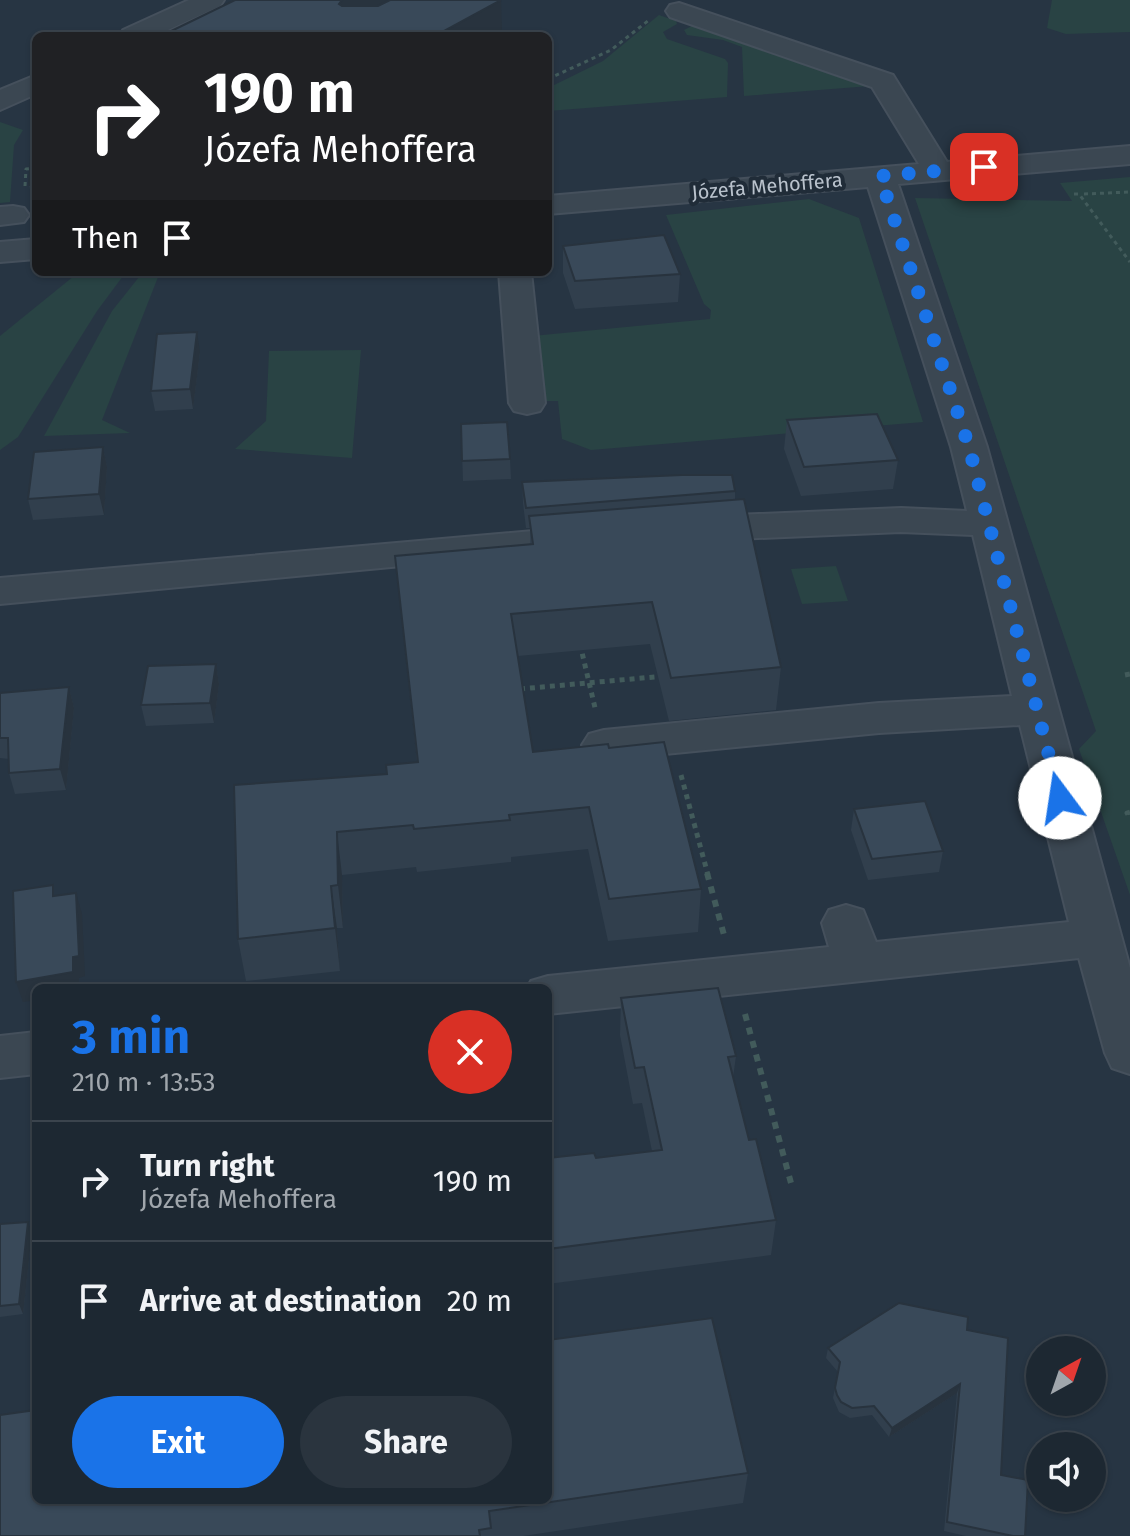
<!DOCTYPE html>
<html lang="en">
<head>
<meta charset="utf-8">
<style>
	:root { --surface:#1d2832; --page:#2a343e; --text:#f1f3f6; --muted:#a0a6ac; --line:#3b444d; --accent:#1a73e8 }
	body { margin:0; font-family:"Fira Sans",sans-serif; background:var(--page); color:var(--text); height:100vh; display:flex; flex-direction:column; font-size:30px; white-space:nowrap }
	* { box-sizing:border-box; margin:0 }
	p { font-size:26px; color:var(--muted) }
	.icon { flex:none; width:44px; height:44px; fill:none; stroke:currentColor; stroke-width:2; stroke-linecap:round; stroke-linejoin:round }
	.map { position:relative; flex:1; overflow:hidden }
	.drawer { position:absolute; left:32px; top:984px; width:520px; height:520px; display:flex; flex-direction:column; background:var(--surface); border-radius:12px; box-shadow:0 2px 6px #0004,0 0 0 2px var(--line) }
	.drawer>* { flex:none }
	.guide { position:absolute; left:32px; top:32px; width:520px; height:244px; border-radius:12px; box-shadow:0 2px 6px #0004,0 0 0 2px var(--line); background:#202124; color:#fff; overflow:hidden }
	.needle { width:52px; rotate:40deg }
	.tools { position:absolute; left:1026px; top:1336px; display:grid; gap:16px }
	.tools a { display:grid; place-items:center; width:80px; height:80px; border-radius:50%; background:var(--surface); box-shadow:0 2px 6px #0004,0 0 0 2px var(--line); font-size:40px }
	.pin { position:absolute; display:grid; place-items:center; width:68px; height:68px; color:#fff; margin:-34px; border-radius:16px; box-shadow:0 4px 12px #0006 }
	.me { position:absolute; width:88px; margin:-44px; rotate:346deg; stroke-linejoin:round; filter:drop-shadow(0 0 6px #0008) }
	.turn { display:flex; align-items:center; gap:28px; height:168px; padding:0 40px; font-size:36px }
	.turn .icon { width:104px; height:104px; stroke-width:2.5 }
	.turn b { display:block; font-size:56px; line-height:68px }
	.then { display:flex; align-items:center; height:76px; padding:0 40px; background:#0003; gap:16px; font-size:30px }
	.round { display:grid; place-items:center; flex:none; width:84px; height:84px; border-radius:42px; background:var(--page) }
	.summary { display:flex; align-items:center; justify-content:space-between; height:136px; padding:0 40px }
	h1 { font-size:48px; font-weight:700; line-height:60px; color:var(--accent) }
	.primary-button { display:flex; gap:16px; margin-top:auto; padding:16px 40px }
	.primary-button a { flex:1; height:92px; border-radius:48px; background:var(--accent); color:#fff; font-size:32px; font-weight:700; line-height:92px; text-align:center }
	.primary-button a+a { background:var(--page); color:var(--text) }
	ul { padding:0; list-style:none }
	li { display:flex; align-items:center; gap:24px; height:120px; padding:0 40px; border-top:2px solid var(--line) }
	li div { flex:1 }
	li b { display:block; font-size:30px }
	li em { font-style:normal }
	.map>svg:first-child { display:block }
	.green { fill:#294344 }
	.lines { fill:none; stroke-linecap:round; stroke-linejoin:round }
	.minor-casing { stroke:#45505c; stroke-width:4 }
	.path-far2 { stroke:#425b5b; stroke-width:3; stroke-dasharray:4 4; stroke-linecap:butt }
	.path-far1 { stroke:#425b5b; stroke-width:5; stroke-dasharray:5 5; stroke-linecap:butt }
	.path { stroke:#425b5b; stroke-width:6; stroke-dasharray:7 7; stroke-linecap:butt }
	.minor { fill:#3b4752; fill-rule:evenodd }
	.wall { fill:#313f4d }
	.shaded-wall { fill:#28333e }
	.building { fill:#394959; stroke:#28333e; stroke-width:2 }
	.route { stroke:#1a73e8; stroke-width:14; stroke-dasharray:0 25.2 }
	.labels { text-anchor:middle; dominant-baseline:central; stroke-width:8; stroke-linejoin:round; paint-order:stroke }
	.far-street-label { font-size:20px; fill:#b9c2cc; stroke:#202c38 }
</style>
</head>
<body>
<div class="map">
<svg width="1130" height="1536" viewBox="0 0 1130 1536">
	<rect width="100%" height="100%" fill="#273543"/>
	<g class="green">
		<path d="M1052,0H1130V32L1066,34L1047,28Z"/>
		<path d="M659,15L676,21L677,24L663,32L667,39L725,59L728,63L727,97L548,111V88L603,61Z"/>
		<path d="M692,26L870,86L744,96L742,47L723,40L687,35L684,30Z"/>
		<path d="M0,122L23,130L14,145L10,202L0,203Z"/>
		<path d="M1130,177V895L1079,749L1096,731L915,198L1072,201L1060,183Z"/>
		<path d="M809,199L859,218L923,422L591,450L562,439L558,401H536L532,336L710,319L711,310L704,304L666,215Z"/>
		<path d="M126,272L97,311L18,437L0,450V336L74,276Z"/>
		<path d="M143,272H160L102,420L130,433L44,436L112,311Z"/>
		<path d="M361,350L352,458L235,449L266,421L269,351Z"/>
		<path d="M836,566L848,601L802,604L791,569Z"/>
	</g>
	<g class="lines">
		<g class="minor-casing">
			<g id="minor">
				<path d="M189,0H224L220,6L155,36H119L123,30Z"/>
				<path d="M679,3L893,75L947,162L1130,146V164L898,184L987,447L1130,968V1074L1112,1068L1105,1053L1079,958L548,1014V988H527L531,981L548,976L829,947L822,923L829,910L846,905L863,910L876,942L1069,922L1020,725L879,733L604,760L589,756L582,745L589,734L604,730L879,703L1012,696L973,535L901,532L690,541L676,537L671,529L676,521L690,517L901,508L967,511L951,447L868,187L548,214V196L919,164L872,87L670,17L666,11L670,5Z"/>
				<path d="M36,75V94L0,110V90Z"/>
				<path d="M13,206L24,208L29,215L24,222L0,225V207Z"/>
				<path d="M36,239V259L0,262V242Z"/>
				<path d="M499,272H531L545,403L540,411L527,414L514,411L509,403Z"/>
				<path d="M589,526L603,529L608,538L603,547L0,604V578Z"/>
				<path d="M36,1032V1074L0,1078V1036Z"/>
			</g>
		</g>
		<g class="path-far2">
			<path d="M548,79L611,50L649,20"/>
			<path d="M25,186L26,169L36,168"/>
			<path d="M1074,194H1079L1130,262"/>
			<path d="M1084,194L1130,192"/>
		</g>
		<g class="path-far1">
			<path d="M580,644L596,712"/>
			<path d="M1125,675L1130,674"/>
			<path d="M520,689L665,676"/>
			<path d="M681,775L708,875"/>
			<path d="M1130,812L1127,813L1130,818"/>
		</g>
		<g class="path">
			<path d="M707,873L724,935"/>
			<path d="M745,1014L791,1183"/>
		</g>
		<use href="#minor" class="minor"/>
	</g>
	<g class="wall">
		<path d="M36,97V217L29,185Z"/>
		<path d="M563,246L680,274L678,302L575,309L563,273Z"/>
		<path d="M200,352L193,409L155,411L151,391Z"/>
		<path d="M787,420L898,460L893,489L801,496L784,449Z"/>
		<path d="M461,424L510,459L511,479L463,481Z"/>
		<path d="M103,447L107,467L104,515L33,520L28,499Z"/>
		<path d="M522,482L735,491V500L781,667L776,710L669,721L650,644L518,656L533,752L609,748L701,889L698,932L608,941L588,849L511,857V862L417,872L416,867L342,875L343,928H337L340,971L246,981L238,939L387,774L417,762L395,556L530,545V528H526L523,503Z"/>
		<path d="M216,664L219,684L214,723L146,726L141,705Z"/>
		<path d="M69,687L74,708L66,790L15,794L9,773V759L0,758V693Z"/>
		<path d="M854,809L943,851L939,872L868,880L851,830Z"/>
		<path d="M621,998L736,1056L733,1078L749,1140L776,1220L771,1255L548,1284V1158H596L652,1151L642,1103L633,1104L620,1035Z"/>
		<path d="M0,1224L32,1232L23,1314L0,1317Z"/>
		<path d="M967,1330L1001,1475L1025,1536H966L944,1531L957,1393L889,1437L872,1415L850,1418L839,1412L833,1398L838,1372L826,1358L828,1348Z"/>
		<path d="M748,1473L743,1503L523,1536H0Z"/>
	</g>
	<g class="shaded-wall">
		<path d="M342,0H400L348,27L339,4Z"/>
		<path d="M501,0L502,32L495,36H435Z"/>
		<path d="M197,332L200,352L193,409L190,389Z"/>
		<path d="M103,447L107,467L104,515L99,494Z"/>
		<path d="M216,664L219,684L214,723L210,703Z"/>
		<path d="M69,687L74,708L66,790L60,769Z"/>
		<path d="M337,832L342,875L343,928L338,885Z"/>
		<path d="M331,886L337,928L340,971L335,928Z"/>
		<path d="M76,893L82,914L85,976L79,978V988H36V1000L23,1002L16,982L73,957Z"/>
		<path d="M28,1222L32,1232L23,1314L19,1304Z"/>
		<path d="M960,1384L957,1393L889,1437L892,1428Z"/>
	</g>
	<g class="building">
		<path d="M235,0H342L339,4L342,6H378L390,0H501L435,36H161Z"/>
		<path d="M35,97H36V185H29Z"/>
		<path d="M664,235L680,274L575,281L563,246Z"/>
		<path d="M197,332L190,389L151,391L157,334Z"/>
		<path d="M877,414L898,460L804,467L787,420Z"/>
		<path d="M507,422L510,459L462,461L461,424Z"/>
		<path d="M103,447L99,494L28,499L34,452Z"/>
		<path d="M682,475H732L735,491L526,508L522,482Z"/>
		<path d="M744,499L781,667L671,678L652,602L511,614L533,752L608,744L609,748L664,742L701,889L609,899L589,807L509,815L510,820L414,829L413,825L337,832L338,885L331,886L335,928L238,939L234,785L387,774L386,765L418,762L395,556L533,544L529,516Z"/>
		<path d="M216,664L210,703L141,705L148,666Z"/>
		<path d="M69,687L60,769L9,773L8,738H0V693Z"/>
		<path d="M925,801L943,851L872,859L854,809Z"/>
		<path d="M53,885V896L76,893L79,956L73,957V972L16,982L13,891Z"/>
		<path d="M718,988L736,1056L728,1057L749,1140L756,1139L776,1220L548,1249V1158L594,1153L596,1158L662,1150L644,1067L635,1068L621,998Z"/>
		<path d="M28,1222L19,1304L0,1306V1224Z"/>
		<path d="M899,1303L968,1317L967,1330L1008,1338L1001,1475L1028,1480L1025,1536H1013L947,1522L960,1384L892,1428L874,1406L852,1408L841,1402L837,1395L835,1388L840,1362L828,1348Z"/>
		<path d="M712,1318L748,1473L489,1511L491,1528L479,1530L480,1536H0V1415L36,1410V1500H548V1340Z"/>
	</g>
	<g class="lines">
		<path class="route" d="M984,167L880,176L969,447L1060,798"/>
	</g>
	<g class="labels">
		<g class="far-street-label">
			<text transform="translate(767 186) rotate(-5)">Józefa Mehoffera</text>
		</g>
	</g>
</svg>
<div class="tools">
<a><svg class="needle" viewBox="-14 -14 28 28"><path d="M0-13l5 13h-10z" fill="#e53935"/><path d="M0 13l5-13h-10z" fill="#a0a6ac"/></svg></a>
<a><svg class="icon" aria-label="sound" viewBox="0 0 24 24"><path d="M4 9h4l5-4v14l-5-4H4zM17 9q2 3 0 6"/></svg></a>
</div>
<div class="pin" style="left:984px;top:167px;background:#d93025"><svg class="icon" aria-label="arrive" viewBox="0 0 24 24"><path d="M6 21V4h12l-3 4 3 4H6"/></svg></div>
<svg class="me" style="left:1060px;top:798px" viewBox="-20 -20 40 40"><circle r="19" fill="#fff"/><path d="M0-13L10 11 0 6-10 11z" fill="#1a73e8"/></svg>
<div class="guide">
<div class="turn"><svg class="icon" aria-label="right" viewBox="0 0 24 24"><path d="M7 20v-9h11M14 6l5 5-5 5"/></svg><div><b>190 m</b>Józefa Mehoffera</div></div>
<div class="then">Then<svg class="icon" aria-label="arrive" viewBox="0 0 24 24"><path d="M6 21V4h12l-3 4 3 4H6"/></svg></div>
</div>
<section class="drawer">
<div class="summary"><div><h1>3 min</h1><p>210 m · 13:53</p></div><a class="round" style="background:#d93025;color:#fff"><svg class="icon" aria-label="close" viewBox="0 0 24 24"><path d="M6 6l12 12M18 6L6 18"/></svg></a></div>
<ul>
<li><svg class="icon" aria-label="right" viewBox="0 0 24 24"><path d="M7 20v-9h11M14 6l5 5-5 5"/></svg><div><b>Turn right</b><p>Józefa Mehoffera</p></div><em>190 m</em></li>
<li><svg class="icon" aria-label="arrive" viewBox="0 0 24 24"><path d="M6 21V4h12l-3 4 3 4H6"/></svg><div><b>Arrive at destination</b></div><em>20 m</em></li>
</ul>
<div class="primary-button"><a>Exit</a><a>Share</a></div>
</section>
</div>
</body>
</html>
